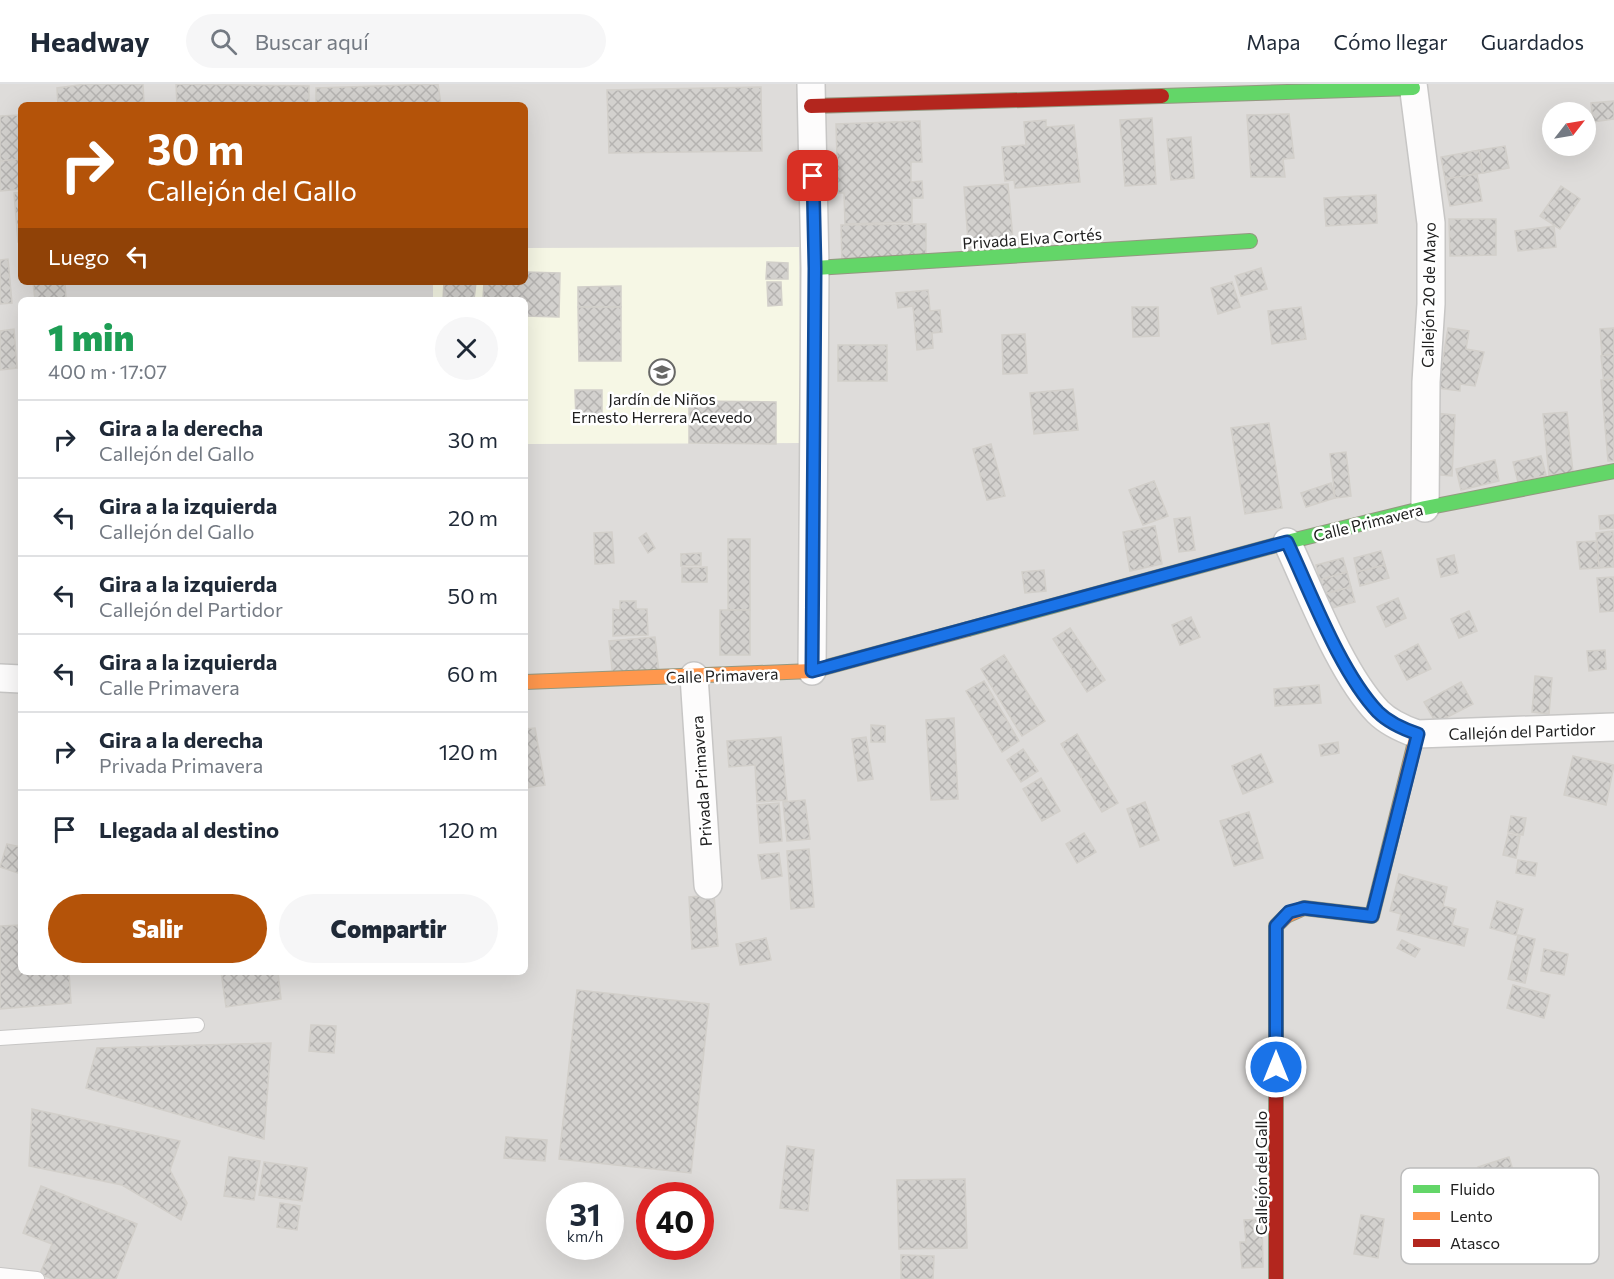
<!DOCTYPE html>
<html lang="es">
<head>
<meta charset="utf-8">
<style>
	:root { --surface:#fff; --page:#f6f6f7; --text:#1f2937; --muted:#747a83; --line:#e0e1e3; --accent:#b45309 }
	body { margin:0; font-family:Commissioner,sans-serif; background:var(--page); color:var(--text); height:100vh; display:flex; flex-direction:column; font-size:22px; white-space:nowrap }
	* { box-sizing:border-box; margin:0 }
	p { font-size:20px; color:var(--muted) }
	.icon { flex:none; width:33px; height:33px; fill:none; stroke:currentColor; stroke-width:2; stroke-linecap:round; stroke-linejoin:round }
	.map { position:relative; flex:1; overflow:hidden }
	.panel { position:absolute; left:18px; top:213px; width:510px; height:678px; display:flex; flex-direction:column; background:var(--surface); border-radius:9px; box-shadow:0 6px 24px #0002 }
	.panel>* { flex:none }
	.guide { position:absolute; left:18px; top:18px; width:510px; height:183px; border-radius:9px; box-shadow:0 6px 24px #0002; background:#b45309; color:#fff; overflow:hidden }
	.needle { width:39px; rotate:59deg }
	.buttons { position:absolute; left:1542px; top:18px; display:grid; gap:12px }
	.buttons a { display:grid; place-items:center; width:54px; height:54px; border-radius:50%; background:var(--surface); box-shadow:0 6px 24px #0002; font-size:30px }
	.speed { position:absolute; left:546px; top:1098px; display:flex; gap:12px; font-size:30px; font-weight:700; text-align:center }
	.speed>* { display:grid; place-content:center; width:78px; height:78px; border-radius:50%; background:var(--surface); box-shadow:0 6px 24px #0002; line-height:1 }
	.speed small { font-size:15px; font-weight:400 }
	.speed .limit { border:9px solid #d22; background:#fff; color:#111 }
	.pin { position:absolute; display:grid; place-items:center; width:51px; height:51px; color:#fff; margin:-26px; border-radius:12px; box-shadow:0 3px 9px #0006 }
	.me { position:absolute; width:66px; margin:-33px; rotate:0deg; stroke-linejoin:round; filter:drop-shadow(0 0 4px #0008) }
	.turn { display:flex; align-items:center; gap:21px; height:126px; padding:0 30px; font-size:27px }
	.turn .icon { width:78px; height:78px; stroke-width:2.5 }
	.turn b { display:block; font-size:42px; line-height:51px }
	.then { display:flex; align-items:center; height:57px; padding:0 30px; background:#0003; gap:12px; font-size:22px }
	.round { display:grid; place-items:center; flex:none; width:63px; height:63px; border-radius:32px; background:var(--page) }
	.overview { display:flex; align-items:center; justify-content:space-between; height:102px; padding:0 30px }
	h1 { font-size:36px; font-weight:800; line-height:45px; color:#1e9e55 }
	.button { display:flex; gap:12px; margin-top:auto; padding:12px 30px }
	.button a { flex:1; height:69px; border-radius:36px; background:var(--accent); color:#fff; font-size:24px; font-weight:800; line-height:69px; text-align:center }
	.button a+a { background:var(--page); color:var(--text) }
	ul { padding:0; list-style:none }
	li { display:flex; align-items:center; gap:18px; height:78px; padding:0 30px; border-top:2px solid var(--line) }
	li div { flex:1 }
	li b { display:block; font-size:22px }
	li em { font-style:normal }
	header { display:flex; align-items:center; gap:36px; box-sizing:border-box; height:84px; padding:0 30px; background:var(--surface); border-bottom:2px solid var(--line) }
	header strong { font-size:28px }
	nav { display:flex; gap:33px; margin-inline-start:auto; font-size:21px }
	.search { width:420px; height:54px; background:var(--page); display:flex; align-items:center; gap:15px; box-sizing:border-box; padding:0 21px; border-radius:33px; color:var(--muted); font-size:22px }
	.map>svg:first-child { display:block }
	.residential { fill:#dedcda; fill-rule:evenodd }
	.education { fill:#f6f7e5 }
	.building { fill:url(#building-cross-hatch); stroke:#d2cfca; stroke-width:1.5 }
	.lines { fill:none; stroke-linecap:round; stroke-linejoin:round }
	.lane-casing { stroke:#c7c6c5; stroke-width:16 }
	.street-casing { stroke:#c7c6c5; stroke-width:30 }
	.fast-casing { stroke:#949880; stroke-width:16 }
	.slow-casing { stroke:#949880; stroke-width:16 }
	.jam-casing { stroke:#949880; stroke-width:16 }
	.lane { stroke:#fdfcfc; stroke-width:14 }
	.street { stroke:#fdfcfc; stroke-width:27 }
	.fast { stroke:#63d668; stroke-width:14 }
	.slow { stroke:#ff974d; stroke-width:14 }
	.jam { stroke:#b3261e; stroke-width:14 }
	.route-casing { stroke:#114b97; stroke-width:15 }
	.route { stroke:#1a73e8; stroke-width:10 }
	.labels { text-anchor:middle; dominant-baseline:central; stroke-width:5; stroke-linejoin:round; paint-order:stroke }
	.street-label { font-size:16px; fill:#202020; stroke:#fff }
	.poi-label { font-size:16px; fill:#202020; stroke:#fff }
	.key { fill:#fff; stroke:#bcbcbc; stroke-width:1.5 }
	.key-label { font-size:16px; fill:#202020 }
</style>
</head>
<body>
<header>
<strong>Headway</strong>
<div class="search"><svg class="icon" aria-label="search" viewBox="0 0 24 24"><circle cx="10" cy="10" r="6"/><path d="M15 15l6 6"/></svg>Buscar aquí</div>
<nav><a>Mapa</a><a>Cómo llegar</a><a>Guardados</a></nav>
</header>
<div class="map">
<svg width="1614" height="1195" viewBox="0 0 1614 1195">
	<defs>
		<pattern id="building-cross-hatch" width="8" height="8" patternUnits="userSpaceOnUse" patternTransform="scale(1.5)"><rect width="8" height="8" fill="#d3d1ce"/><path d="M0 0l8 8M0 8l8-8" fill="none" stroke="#b5b3b1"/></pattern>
	</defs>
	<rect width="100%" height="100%" fill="#efede9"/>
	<path class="residential" d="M0,0H1614V1195H0ZM21,21H525V198H21ZM1552,28H1586V62H1552ZM21,216H525V888H21ZM560,1112H610V1162H560ZM650,1112H700V1162H650Z"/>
	<path class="education" d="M799,163L800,359L525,360V216H433V198H525V164Z"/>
	<g class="building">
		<path d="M86,0H143L144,21H58L57,4Z"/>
		<path d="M176,0L309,2V21H177Z"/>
		<path d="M438,0L441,21H316V4Z"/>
		<path d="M761,3L762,67L609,69L607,6Z"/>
		<path d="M1614,17V35L1593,38L1591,19Z"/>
		<path d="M1289,30L1294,74L1283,75L1285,93H1251L1247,31Z"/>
		<path d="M21,31V75L0,77V32Z"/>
		<path d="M1152,34L1156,100L1125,102L1120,36Z"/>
		<path d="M1046,36V43L1074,41L1080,98L1015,104L1014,96L1005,97L1002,63L1026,61L1024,38Z"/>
		<path d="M920,37L922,78H911V98L922,97L923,114H912V138L845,140L844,109H838L836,40Z"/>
		<path d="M1191,53L1194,94L1171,96L1167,55Z"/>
		<path d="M1505,62L1509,84L1483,89L1479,66Z"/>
		<path d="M1479,66L1483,89L1445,95L1441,73Z"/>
		<path d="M21,75V105L0,107V77Z"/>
		<path d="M1477,90L1482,117L1450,122L1445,95Z"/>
		<path d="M1008,100L1014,167L969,170L964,103Z"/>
		<path d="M1561,102L1580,115L1560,145L1540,132Z"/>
		<path d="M21,108V158H18L14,109Z"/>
		<path d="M1376,111L1377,139L1326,142L1324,114Z"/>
		<path d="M1449,135H1496V171L1450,172Z"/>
		<path d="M926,140V177L842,179L841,141Z"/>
		<path d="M1554,142L1556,163L1518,167L1515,147Z"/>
		<path d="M8,175L12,219L0,220V176Z"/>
		<path d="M767,178L788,179V195H766Z"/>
		<path d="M1261,184L1267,205L1241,212L1235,192Z"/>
		<path d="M525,188L560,189L559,233L525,232V216H483L484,198H525Z"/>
		<path d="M33,198H65L66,216H35Z"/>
		<path d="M444,198H476L474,216H443Z"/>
		<path d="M767,198H781L782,221L768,222Z"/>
		<path d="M1232,198L1240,223L1218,230L1211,204Z"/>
		<path d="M621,202V223H578V203Z"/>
		<path d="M928,206L930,227L940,226L942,248L932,249L933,264L917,266L913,222L898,224L896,209Z"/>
		<path d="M578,223H621V277H579Z"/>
		<path d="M1132,223H1158L1159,252L1133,253Z"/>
		<path d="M1301,223L1306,255L1272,260L1268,227Z"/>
		<path d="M1448,244L1469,247L1466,265L1484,268L1475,302L1460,300V307L1438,304Z"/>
		<path d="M1614,244V270L1602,272L1600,245Z"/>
		<path d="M14,245L17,284L0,286V247Z"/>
		<path d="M1025,250L1027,289L1003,290L1002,251Z"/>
		<rect x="838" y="261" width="49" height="36"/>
		<path d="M1614,270V300H1604L1601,272Z"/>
		<path d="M1614,295V377H1608L1601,296Z"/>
		<path d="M1073,305L1078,346L1034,350L1030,309Z"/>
		<path d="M575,306H602V338H576Z"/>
		<path d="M689,317L776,318V360L689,359Z"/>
		<path d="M1567,328L1573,389L1549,391L1543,330Z"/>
		<path d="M1434,329L1455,331L1452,392L1430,390Z"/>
		<path d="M1269,339L1282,424L1245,430L1231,344Z"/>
		<path d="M991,360L1005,412L987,416L973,365Z"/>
		<path d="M1346,368L1351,412L1335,414L1330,370Z"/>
		<path d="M1541,372L1546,391L1518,398L1513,378Z"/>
		<path d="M1495,376L1499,397L1461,406L1456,385Z"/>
		<path d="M1154,397L1168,432L1143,441L1129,406Z"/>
		<path d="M1331,399L1335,414L1306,423L1301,409Z"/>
		<path d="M1614,431V444L1600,445L1599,432Z"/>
		<path d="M1190,433L1195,466L1179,468L1174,435Z"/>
		<path d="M1155,442L1162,480L1130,487L1123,448Z"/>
		<path d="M1613,447L1614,483L1599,484L1596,449Z"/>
		<path d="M612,448L614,479L595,480L594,449Z"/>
		<path d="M646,449L655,464L648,469L639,454Z"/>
		<rect x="728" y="455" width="22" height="71"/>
		<path d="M1597,457L1599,484L1580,485L1577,458Z"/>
		<path d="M1381,467L1385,481L1357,488L1354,474Z"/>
		<path d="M701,469V481L681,482V470Z"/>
		<path d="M1454,471L1458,489L1441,493L1437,475Z"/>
		<path d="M1343,474L1347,488L1320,496L1316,481Z"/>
		<path d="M1385,481L1389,494L1360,502L1357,488Z"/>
		<path d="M707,483V498H682V484Z"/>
		<path d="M1044,486L1046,507L1025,509L1022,488Z"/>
		<path d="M1347,488L1351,503L1324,510L1320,496Z"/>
		<path d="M1614,493V527L1600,528L1597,494Z"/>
		<path d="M1351,503L1355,518L1328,525L1324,510Z"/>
		<path d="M1398,514L1406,534L1386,543L1377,523Z"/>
		<path d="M620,517H636V525H647L648,551L613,552V525L620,526Z"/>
		<rect x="720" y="526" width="30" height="45"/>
		<path d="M1469,527L1477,547L1459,554L1451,535Z"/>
		<path d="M1191,533L1200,553L1180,561L1172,541Z"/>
		<path d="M1070,544L1105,596L1087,608L1053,555Z"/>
		<path d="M655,553L659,588L613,594L609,557Z"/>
		<path d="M1418,560L1431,585L1407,596L1395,572Z"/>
		<path d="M1605,566L1606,585L1589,587L1587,567Z"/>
		<path d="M1004,571L1045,637L1022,652L981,585Z"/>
		<path d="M1535,592L1552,594L1549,630L1532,628Z"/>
		<path d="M984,597L1019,657L1002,668L966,607Z"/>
		<path d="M1461,598L1473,620L1436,639L1424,618Z"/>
		<path d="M1319,601L1321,619L1275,622L1274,605Z"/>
		<path d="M954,634L958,715L931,716L926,636Z"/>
		<path d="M871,641L885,642V658H871Z"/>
		<path d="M535,644L545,701L525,704V645Z"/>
		<path d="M1077,650L1118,719L1102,728L1061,660Z"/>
		<path d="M781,653L787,716L757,718L755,681L729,683L727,657Z"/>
		<path d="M866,653L873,695L858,697L852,655Z"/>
		<path d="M1338,658L1339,669L1321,672L1319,661Z"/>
		<path d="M1023,665L1038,687L1021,698L1007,676Z"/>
		<path d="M1261,670L1273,698L1243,710L1232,682Z"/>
		<path d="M1573,672L1614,681L1606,721L1564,711Z"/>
		<path d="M1041,694L1060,727L1042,737L1023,705Z"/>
		<path d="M805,716L810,755L787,757L783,718Z"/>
		<path d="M1145,718L1159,756L1140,763L1127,725Z"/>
		<path d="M779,719L782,757L760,759L757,721Z"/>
		<path d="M1249,728L1263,774L1234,782L1220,737Z"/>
		<path d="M1511,732L1526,734L1523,751L1508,748Z"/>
		<path d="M1084,749L1096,768L1077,779L1066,760Z"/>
		<path d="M1508,750L1520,752L1516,774L1503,771Z"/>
		<path d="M7,760L21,763V790L0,783Z"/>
		<path d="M809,765L814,823L791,825L787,767Z"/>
		<path d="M779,769L782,792L762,795L758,771Z"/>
		<path d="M1518,776L1537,779L1535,792L1516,789Z"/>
		<path d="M1399,790L1447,803L1443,822L1456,825L1452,841L1468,845L1464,862L1397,846L1401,830L1390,827Z"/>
		<path d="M714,811L718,862L692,865L689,813Z"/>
		<path d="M1497,817L1523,825L1516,851L1490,844Z"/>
		<path d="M21,841V888H69L71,919L0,925V842Z"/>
		<path d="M1518,851L1535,855L1525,899L1508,895Z"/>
		<path d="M766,854L771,876L740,881L736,860Z"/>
		<path d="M1402,856L1420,865L1415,873L1397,864Z"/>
		<path d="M1544,865L1568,870L1564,891L1541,887Z"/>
		<path d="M221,888H278L281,915L226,923Z"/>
		<path d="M1513,901L1550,911L1544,934L1507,924Z"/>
		<path d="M577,906L709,920L691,1089L559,1075Z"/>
		<path d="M311,941L336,942L334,969L309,967Z"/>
		<path d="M271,959L264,1055L86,1004L97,964Z"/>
		<path d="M32,1025L180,1057L170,1086L187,1119L181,1136L122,1101L29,1082Z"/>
		<path d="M506,1053L547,1056L545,1077L504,1074Z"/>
		<path d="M787,1062L814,1066L808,1127L780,1124Z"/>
		<path d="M229,1073L260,1077L254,1116L224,1112Z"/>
		<path d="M1509,1073L1524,1124L1492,1133L1478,1083Z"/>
		<path d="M264,1078L307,1084L302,1117L259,1111Z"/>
		<path d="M965,1095L967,1164L899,1165L897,1096Z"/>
		<path d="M41,1102L137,1140L116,1195H53L40,1190L52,1160L23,1149Z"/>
		<path d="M280,1119L300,1122L297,1146L277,1143Z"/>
		<path d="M1361,1131L1384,1135L1378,1174L1354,1170Z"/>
		<path d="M1262,1135L1263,1183L1242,1184L1240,1158H1246L1244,1136Z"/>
		<path d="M901,1171L934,1172L933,1195H901Z"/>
	</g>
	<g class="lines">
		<g class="lane-casing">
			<g id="lane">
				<path d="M0,954L197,941"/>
				<path d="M0,1191L37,1195"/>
			</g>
		</g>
		<g class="street-casing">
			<g id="street">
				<path d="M811,0L815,184L812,587"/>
				<path d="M1413,0L1431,139V220L1426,298L1425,424"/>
				<path d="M1287,458C1311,509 1340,588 1378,628C1389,639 1403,645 1417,650L1614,643"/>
				<path d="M694,592L708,801"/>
				<path d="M0,594L21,595"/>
			</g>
		</g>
		<g class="fast-casing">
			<g id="fast">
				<path d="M1162,12L1413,4"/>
				<path d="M815,184L1250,157"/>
				<path d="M968,545L1287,458L1425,424L1614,387"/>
			</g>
		</g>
		<g class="slow-casing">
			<g id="slow">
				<path d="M525,598L812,587L968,545"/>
				<path d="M1286,832L1304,824L1372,832L1417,650"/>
			</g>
		</g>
		<g class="jam-casing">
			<g id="jam">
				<path d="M811,22L1162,12"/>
				<path d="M1276,1195V842L1286,832"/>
			</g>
		</g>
		<use href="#lane" class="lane"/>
		<use href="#street" class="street"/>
		<use href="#fast" class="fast"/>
		<use href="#slow" class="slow"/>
		<use href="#jam" class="jam"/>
	</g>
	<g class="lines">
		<g class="route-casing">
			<path id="route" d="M813,92L815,184L812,587L1287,458C1311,509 1340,588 1378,628C1389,639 1403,645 1418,650L1372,832L1304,824L1289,828L1276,842V983"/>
		</g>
		<use href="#route" class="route"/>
	</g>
	<defs>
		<g id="school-ring" transform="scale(1.35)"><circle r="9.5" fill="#fff" stroke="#686866" stroke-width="1.5"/><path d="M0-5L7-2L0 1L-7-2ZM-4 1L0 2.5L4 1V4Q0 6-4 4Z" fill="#686866"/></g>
	</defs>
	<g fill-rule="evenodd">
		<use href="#school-ring" x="662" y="288"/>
	</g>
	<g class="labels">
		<g class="street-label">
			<text transform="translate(1032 154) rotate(-4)">Privada Elva Cortés</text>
			<text transform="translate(1428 211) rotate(-89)">Callejón 20 de Mayo</text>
			<text transform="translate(1368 438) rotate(-14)">Calle Primavera</text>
			<text transform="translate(722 591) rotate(-2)">Calle Primavera</text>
			<text transform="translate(1522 647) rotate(-2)">Callejón del Partidor</text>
			<text transform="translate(701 697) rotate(-94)">Privada Primavera</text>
			<text transform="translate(1260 1089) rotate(-90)">Callejón del Gallo</text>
		</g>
		<g class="poi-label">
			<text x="662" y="314">Jardín de Niños<tspan x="662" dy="18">Ernesto Herrera Acevedo</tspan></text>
		</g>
	</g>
	<rect x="1401" y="1084" width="198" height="96" rx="9" class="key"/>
	<rect x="1413" y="1101" width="27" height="8" fill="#63d668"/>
	<rect x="1413" y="1128" width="27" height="8" fill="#ff974d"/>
	<rect x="1413" y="1155" width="27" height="8" fill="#b3261e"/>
	<g class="key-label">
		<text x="1450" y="1111">Fluido</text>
		<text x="1450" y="1138">Lento</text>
		<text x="1450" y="1165">Atasco</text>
	</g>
</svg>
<div class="buttons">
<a><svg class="needle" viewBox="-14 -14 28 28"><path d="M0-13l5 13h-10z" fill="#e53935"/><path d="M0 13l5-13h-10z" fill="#747a83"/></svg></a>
</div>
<div class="speed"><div>31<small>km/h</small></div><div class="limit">40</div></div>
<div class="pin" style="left:813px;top:92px;background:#d93025"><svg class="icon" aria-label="arrive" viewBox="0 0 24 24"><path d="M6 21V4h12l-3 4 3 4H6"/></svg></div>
<svg class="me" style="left:1276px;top:983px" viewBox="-20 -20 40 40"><circle r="17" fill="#1a73e8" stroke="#fff" stroke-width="3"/><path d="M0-11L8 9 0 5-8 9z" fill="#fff"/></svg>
<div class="guide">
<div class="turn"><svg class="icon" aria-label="right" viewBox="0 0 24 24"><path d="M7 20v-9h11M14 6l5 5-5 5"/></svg><div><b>30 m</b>Callejón del Gallo</div></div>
<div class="then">Luego<svg class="icon" aria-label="left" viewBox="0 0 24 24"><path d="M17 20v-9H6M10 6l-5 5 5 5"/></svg></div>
</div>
<section class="panel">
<div class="overview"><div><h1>1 min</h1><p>400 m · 17:07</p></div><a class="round"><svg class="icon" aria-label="close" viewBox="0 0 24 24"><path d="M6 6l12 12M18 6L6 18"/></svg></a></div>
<ul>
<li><svg class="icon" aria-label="right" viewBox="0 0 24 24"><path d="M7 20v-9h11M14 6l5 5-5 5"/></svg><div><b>Gira a la derecha</b><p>Callejón del Gallo</p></div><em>30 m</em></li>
<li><svg class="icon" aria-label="left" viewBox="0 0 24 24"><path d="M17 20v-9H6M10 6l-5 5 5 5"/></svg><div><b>Gira a la izquierda</b><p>Callejón del Gallo</p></div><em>20 m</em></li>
<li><svg class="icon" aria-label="left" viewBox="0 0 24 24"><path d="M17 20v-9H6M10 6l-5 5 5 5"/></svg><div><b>Gira a la izquierda</b><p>Callejón del Partidor</p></div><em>50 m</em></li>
<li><svg class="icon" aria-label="left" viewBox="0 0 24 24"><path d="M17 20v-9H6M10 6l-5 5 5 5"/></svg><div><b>Gira a la izquierda</b><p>Calle Primavera</p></div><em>60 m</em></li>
<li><svg class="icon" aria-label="right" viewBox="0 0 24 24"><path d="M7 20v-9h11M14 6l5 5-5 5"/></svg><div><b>Gira a la derecha</b><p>Privada Primavera</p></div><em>120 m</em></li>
<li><svg class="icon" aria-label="arrive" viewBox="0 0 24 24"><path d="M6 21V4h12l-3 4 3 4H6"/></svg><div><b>Llegada al destino</b></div><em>120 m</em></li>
</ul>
<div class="button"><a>Salir</a><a>Compartir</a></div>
</section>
</div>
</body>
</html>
